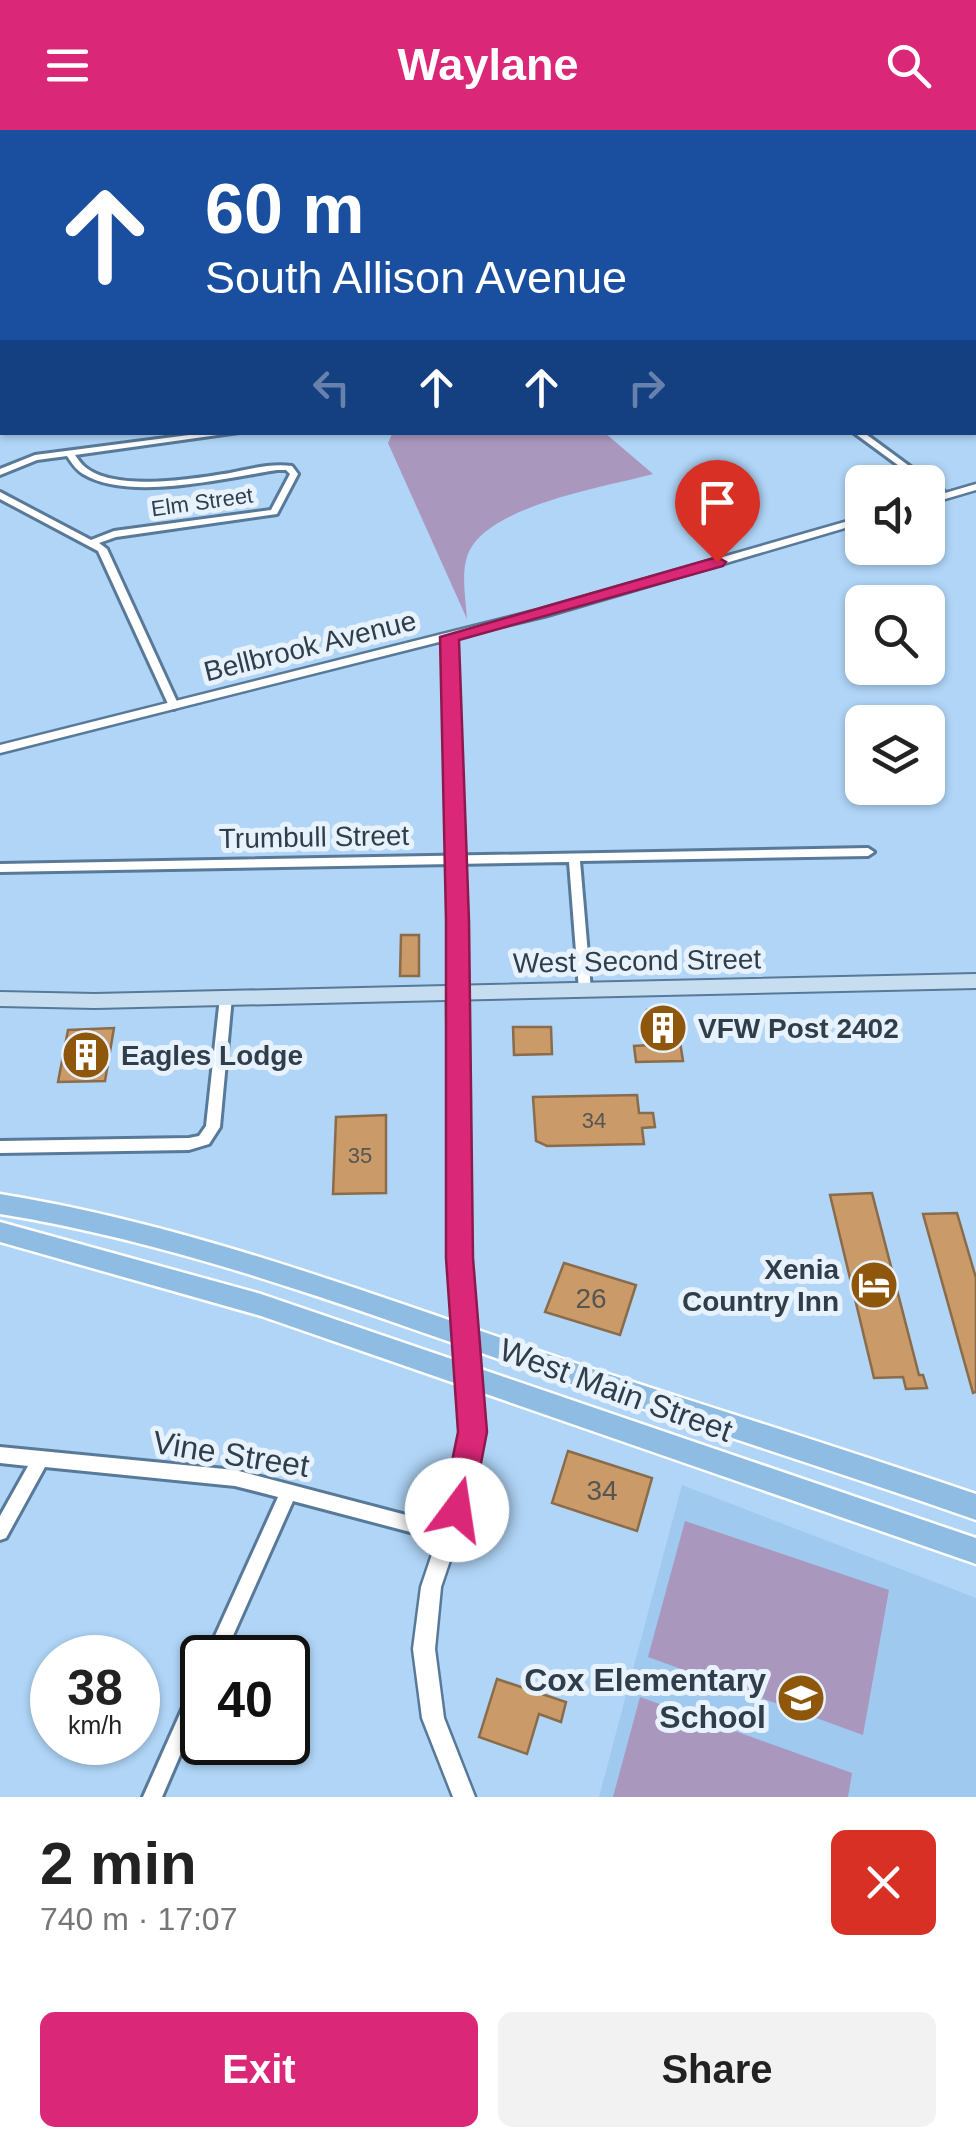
<!DOCTYPE html>
<html lang="en">
<head>
<meta charset="utf-8">
<style>
	:root { --surface:#fff; --page:#f2f2f2; --text:#222; --muted:#767676; --accent:#db2777 }
	body { margin:0; font-family:Arial,sans-serif; background:var(--page); color:var(--text); height:100vh; display:flex; flex-direction:column; font-size:38px; white-space:nowrap }
	* { box-sizing:border-box; margin:0 }
	p { font-size:32px; color:var(--muted) }
	.icon { flex:none; width:55px; height:55px; fill:none; stroke:currentColor; stroke-width:2; stroke-linecap:round; stroke-linejoin:round }
	.map { position:relative; height:1667px; overflow:hidden }
	.side { display:flex; flex-direction:column; background:var(--surface); flex:1 }
	.side>* { flex:none }
	.guide { position:absolute; left:0px; top:0px; width:978px; height:305px; box-shadow:0 2px 8px #0004; background:#1a4fa0; color:#fff; overflow:hidden }
	.fabs { position:absolute; left:845px; top:335px; display:grid; gap:20px }
	.fabs a { display:grid; place-items:center; width:100px; height:100px; border-radius:15px; background:var(--surface); box-shadow:0 2px 8px #0004; font-size:50px }
	.speed { position:absolute; left:30px; top:1505px; display:flex; gap:20px; font-size:50px; font-weight:700; text-align:center }
	.speed>* { display:grid; place-content:center; width:130px; height:130px; border-radius:50%; background:var(--surface); box-shadow:0 2px 8px #0004; line-height:1 }
	.speed small { font-size:25px; font-weight:400 }
	.speed .limit { border:5px solid #111; border-radius:15px; background:#fff; color:#111 }
	.pin { position:absolute; display:grid; place-items:center; width:85px; height:85px; color:#fff; margin:-102px -42px; border-radius:50% 50% 50% 0; rotate:-45deg; box-shadow:0 0 10px #0007 }
	.pin .icon { rotate:45deg }
	.me { position:absolute; width:110px; margin:-55px; rotate:14deg; stroke-linejoin:round; filter:drop-shadow(0 0 8px #0008) }
	.turn { display:flex; align-items:center; gap:35px; height:210px; padding:0 40px; font-size:45px }
	.turn .icon { width:130px; height:130px; stroke-width:2.5 }
	.turn b { display:block; font-size:70px; line-height:85px }
	.lanes { display:flex; align-items:center; height:95px; padding:0 40px; background:#0003; justify-content:center; gap:50px; direction:ltr }
	.lanes .off { opacity:.35 }
	.round { display:grid; place-items:center; flex:none; width:105px; height:105px; border-radius:15px; background:var(--page) }
	.overview { display:flex; align-items:center; justify-content:space-between; height:170px; padding:0 40px }
	h1 { font-size:60px; font-weight:700; line-height:75px }
	.action { display:flex; gap:20px; margin-top:auto; padding:20px 40px }
	.action a { flex:1; height:115px; border-radius:15px; background:var(--accent); color:#fff; font-size:40px; font-weight:700; line-height:115px; text-align:center }
	.action a+a { background:var(--page); color:var(--text) }
	header { display:flex; justify-content:space-between; align-items:center; height:130px; padding:0 40px; background:var(--accent); color:#fff; font-size:45px; font-weight:700 }
	.map>svg:first-child { display:block }
	.built { fill:#a0c9f0 }
	.green { fill:#aa97be }
	.building { fill:#ca9a69; stroke:#8a6b4a; stroke-width:2.5 }
	.lines { fill:none; stroke-linecap:round; stroke-linejoin:round }
	.minor-casing { stroke:#587998; stroke-width:6 }
	.tertiary-casing { stroke:#587998; stroke-width:5 }
	.secondary-casing { stroke:#587998; stroke-width:4 }
	.primary-casing { stroke:#fff; stroke-width:5 }
	.trunk-casing { stroke:#fff; stroke-width:6 }
	.minor { fill:#fff; fill-rule:evenodd }
	.tertiary { fill:#fff; fill-rule:evenodd }
	.secondary { fill:#c7def1; fill-rule:evenodd }
	.primary { fill:#8fbce2; fill-rule:evenodd }
	.trunk { fill:#6aa6d8; fill-rule:evenodd }
	.route { fill:#db2777; stroke:#8e194d; stroke-width:2.5 }
	.labels { text-anchor:middle; dominant-baseline:central; stroke-width:10; stroke-linejoin:round; paint-order:stroke }
	.far-street-label { font-size:22px; fill:#303e4c; stroke:#e7f2fd }
	.number-label { font-size:22px; fill:#565553 }
	.street-label { font-size:28px; fill:#303e4c; stroke:#e7f2fd }
	.poi-label { font-size:28px; font-weight:bold; fill:#303e4c; stroke:#e7f2fd; text-anchor:start }
	.near-number-label { font-size:28px; fill:#565553 }
	.near-street-label { font-size:32px; fill:#303e4c; stroke:#e7f2fd }
	.near-poi-label { font-size:32px; font-weight:bold; fill:#303e4c; stroke:#e7f2fd; text-anchor:end }
</style>
</head>
<body>
<header><svg class="icon" aria-label="menu" viewBox="0 0 24 24"><path d="M4 6h16M4 12h16M4 18h16"/></svg>Waylane<svg class="icon" aria-label="search" viewBox="0 0 24 24"><circle cx="10" cy="10" r="6"/><path d="M15 15l6 6"/></svg></header>
<div class="map">
<svg width="976" height="1667" viewBox="0 0 976 1667">
	<rect width="100%" height="100%" fill="#b0d5f7"/>
	<path class="built" d="M682,1355L976,1468V1667H599Z"/>
	<g class="green">
		<path d="M393,302L605,303L653,344C606,357 482,376 467,427C461,445 466,471 467,489L388,313Z"/>
		<path d="M685,1391L889,1460L863,1605L648,1527Z"/>
		<path d="M640,1567L852,1643L848,1667H613Z"/>
	</g>
	<g class="building">
		<path d="M401,805H419V846H400Z"/>
		<path d="M647,880H675L683,931L636,932L634,916L651,915Z"/>
		<path d="M513,897H551L552,924L514,925Z"/>
		<path d="M114,898L105,951L58,952L68,900Z"/>
		<path d="M637,965L639,983H653L655,997L642,998L644,1014L547,1016L536,1011L533,967Z"/>
		<path d="M386,985V1063L333,1064L336,987Z"/>
		<path d="M872,1063L919,1245H923L927,1258L906,1259L903,1247L874,1248L830,1065Z"/>
		<path d="M957,1083L976,1148V1262L973,1263L923,1084Z"/>
		<path d="M564,1133L636,1155L620,1205L545,1182Z"/>
		<path d="M568,1321L652,1348L637,1401L552,1373Z"/>
		<path d="M497,1549L566,1572L561,1592L539,1584L527,1624L479,1607Z"/>
	</g>
	<g class="lines">
		<g class="minor-casing">
			<g id="minor">
				<path d="M362,0H386L391,2H372Z"/>
				<path d="M0,42L2,43V47L0,46Z"/>
				<rect x="0" y="245" width="2" height="4"/>
				<rect x="0" y="274" width="2" height="5"/>
				<path d="M212,302H239L75,325C78,329 81,334 85,337C115,362 194,349 230,343C251,339 271,333 292,336L298,344L277,384L116,407L99,413L107,419L179,576L174,579L169,576L98,421L0,369V362L91,410L114,401L271,380L290,344L286,340H277C226,348 129,372 83,344C76,340 71,332 67,326L37,330L0,345V339L35,325Z"/>
				<path d="M853,302H863L950,366L943,368L928,357V352H921Z"/>
				<path d="M868,718L874,722L868,726L580,731L591,860L589,863H581L579,860L569,732L0,742V734Z"/>
				<path d="M226,862L231,864L232,867L220,997L209,1014L189,1020L0,1023V1011L189,1008L199,1006L206,996L220,867L221,864Z"/>
				<path d="M0,1317L235,1340L448,1396L454,1398L456,1404L454,1410L448,1412L293,1371L223,1528H205L278,1367L235,1356L45,1337L6,1408L0,1410V1386L28,1336L0,1333Z"/>
				<path d="M202,1545V1574L162,1667H143L196,1548Z"/>
			</g>
		</g>
		<g class="tertiary-casing">
			<g id="tertiary">
				<rect x="975" y="216" width="1" height="6"/>
				<path d="M976,354V360L928,374V368Z"/>
				<path d="M862,387V393L546,486L455,508L465,791L463,863L469,1128L482,1302L467,1380L441,1457L435,1519L444,1588L475,1667H453L422,1588L413,1519L421,1457L447,1380L462,1302L451,1128L447,863L451,791L443,511L0,623V615L538,480Z"/>
			</g>
		</g>
		<g class="secondary-casing">
			<path id="secondary" d="M976,844V858L95,878L0,876V862L95,864Z"/>
		</g>
		<g class="primary-casing">
			<g id="primary">
				<path d="M0,1064C184,1094 355,1158 530,1218C678,1268 828,1313 976,1364V1390C828,1338 678,1292 530,1240C355,1179 184,1114 0,1084Z"/>
				<path d="M0,1092L261,1164L976,1408V1434L261,1186L0,1112Z"/>
			</g>
		</g>
		<g class="trunk-casing">
			<path id="trunk" d="M2,282V292L0,293V283Z"/>
		</g>
		<use href="#minor" class="minor"/>
		<use href="#tertiary" class="tertiary"/>
		<use href="#secondary" class="secondary"/>
		<use href="#primary" class="primary"/>
		<use href="#trunk" class="trunk"/>
	</g>
	<path class="route" d="M717,427L726,432L723,436L459,510L469,791L473,1128L487,1302L472,1380L468,1390L457,1395L447,1390L442,1380L458,1302L446,1128V791L440,507Z"/>
	<defs>
		<g id="building-disc" transform="scale(2.5)"><circle r="9.5" fill="#8e570c" stroke="#e7f2fd"/><path d="M-4-6H4V6H1V3H-1V6H-4ZM-2.5-4.3h1.7v1.8h-1.7ZM.8-4.3h1.7v1.8H.8ZM-2.5-1h1.7V.8h-1.7ZM.8-1h1.7V.8H.8Z" fill="#fff"/></g>
		<g id="hotel-disc" transform="scale(2.5)"><circle r="9.5" fill="#8e570c" stroke="#e7f2fd"/><path d="M-6-4.5h1.5V1H6V5H4.5V3h-9V5H-6ZM-4 0a1.8 1.8 0 1 1 3.6 0ZM.5 0V-2.5h3Q6-2.5 6 0Z" fill="#fff"/></g>
		<g id="school-disc" transform="scale(2.5)"><circle r="9.5" fill="#8e570c" stroke="#e7f2fd"/><path d="M0-5L7-2L0 1L-7-2ZM-4 1L0 2.5L4 1V4Q0 6-4 4Z" fill="#fff"/></g>
	</defs>
	<g fill-rule="evenodd">
		<use href="#building-disc" x="663" y="898"/>
		<use href="#building-disc" x="86" y="925"/>
		<use href="#hotel-disc" x="874" y="1155"/>
		<use href="#school-disc" x="801" y="1568"/>
	</g>
	<g class="labels">
		<g class="far-street-label">
			<text transform="translate(202 372) rotate(-8)">Elm Street</text>
		</g>
		<g class="number-label">
			<text x="594" y="990">34</text>
			<text x="360" y="1025">35</text>
		</g>
		<g class="street-label">
			<text transform="translate(310 516) rotate(-14)">Bellbrook Avenue</text>
			<text transform="translate(314 707) rotate(-1)">Trumbull Street</text>
			<text transform="translate(637 831) rotate(-1)">West Second Street</text>
		</g>
		<g class="poi-label">
			<text x="698" y="898">VFW Post 2402</text>
			<text x="121" y="925">Eagles Lodge</text>
			<text x="839" y="1139" text-anchor="end">Xenia<tspan x="839" dy="32">Country Inn</tspan></text>
		</g>
		<g class="near-number-label">
			<text x="591" y="1168">26</text>
			<text x="602" y="1360">34</text>
		</g>
		<g class="near-street-label">
			<text transform="translate(616 1260) rotate(20)">West Main Street</text>
			<text transform="translate(231 1324) rotate(9)">Vine Street</text>
		</g>
		<g class="near-poi-label">
			<text x="766" y="1550">Cox Elementary<tspan x="766" dy="37">School</tspan></text>
		</g>
	</g>
</svg>
<div class="fabs">
<a><svg class="icon" aria-label="sound" viewBox="0 0 24 24"><path d="M4 9h4l5-4v14l-5-4H4zM17 9q2 3 0 6"/></svg></a>
<a><svg class="icon" aria-label="search" viewBox="0 0 24 24"><circle cx="10" cy="10" r="6"/><path d="M15 15l6 6"/></svg></a>
<a><svg class="icon" aria-label="layers" viewBox="0 0 24 24"><path d="M12 4l9 5-9 5-9-5zM3 14l9 5 9-5"/></svg></a>
</div>
<div class="speed"><div>38<small>km/h</small></div><div class="limit">40</div></div>
<div class="pin" style="left:717px;top:432px;background:#d93025"><svg class="icon" aria-label="arrive" viewBox="0 0 24 24"><path d="M6 21V4h12l-3 4 3 4H6"/></svg></div>
<svg class="me" style="left:457px;top:1380px" viewBox="-20 -20 40 40"><circle r="19" fill="#fff"/><path d="M0-13L10 11 0 6-10 11z" fill="#db2777"/></svg>
<div class="guide">
<div class="turn"><svg class="icon" aria-label="ahead" viewBox="0 0 24 24"><path d="M12 20V5M6 11l6-6 6 6"/></svg><div><b>60 m</b>South Allison Avenue</div></div>
<div class="lanes"><svg class="icon off" aria-label="left" viewBox="0 0 24 24"><path d="M17 20v-9H6M10 6l-5 5 5 5"/></svg><svg class="icon" aria-label="ahead" viewBox="0 0 24 24"><path d="M12 20V5M6 11l6-6 6 6"/></svg><svg class="icon" aria-label="ahead" viewBox="0 0 24 24"><path d="M12 20V5M6 11l6-6 6 6"/></svg><svg class="icon off" aria-label="right" viewBox="0 0 24 24"><path d="M7 20v-9h11M14 6l5 5-5 5"/></svg></div>
</div>
</div>
<section class="side">
<div class="overview"><div><h1>2 min</h1><p>740 m · 17:07</p></div><a class="round" style="background:#d93025;color:#fff"><svg class="icon" aria-label="close" viewBox="0 0 24 24"><path d="M6 6l12 12M18 6L6 18"/></svg></a></div>
<div class="action"><a>Exit</a><a>Share</a></div>
</section>
</body>
</html>
